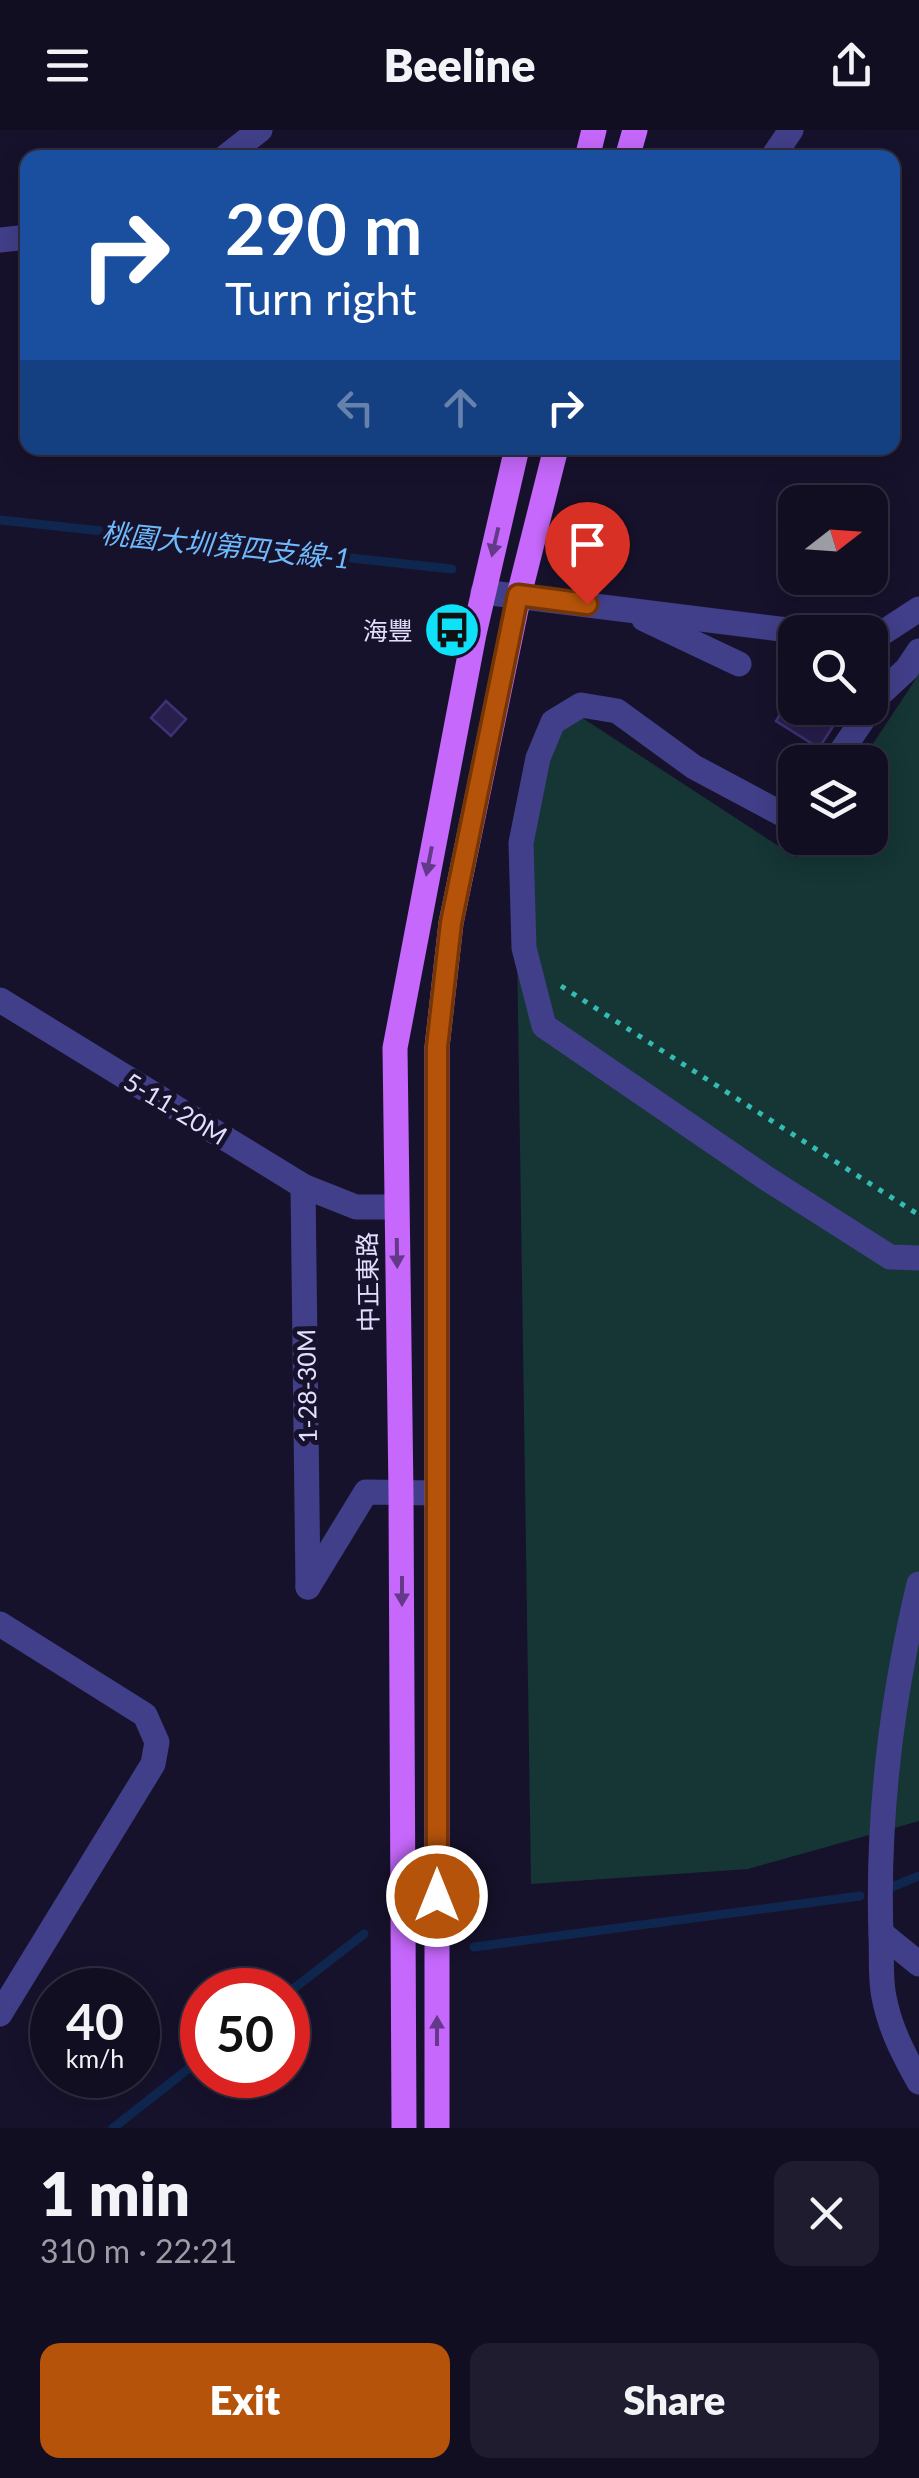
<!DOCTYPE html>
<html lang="en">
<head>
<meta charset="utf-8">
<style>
	:root { --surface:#110e21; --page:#1e1c2e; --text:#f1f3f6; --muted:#9c9ca5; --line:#302e3f; --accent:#b45309 }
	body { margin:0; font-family:Lato,"Noto Sans TC",sans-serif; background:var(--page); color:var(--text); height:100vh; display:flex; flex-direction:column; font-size:38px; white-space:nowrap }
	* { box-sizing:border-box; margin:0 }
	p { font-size:32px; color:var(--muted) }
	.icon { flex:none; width:55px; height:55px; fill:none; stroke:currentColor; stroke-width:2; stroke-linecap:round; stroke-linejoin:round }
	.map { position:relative; height:1998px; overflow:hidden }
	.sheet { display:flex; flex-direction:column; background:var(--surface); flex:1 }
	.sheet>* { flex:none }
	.guide { position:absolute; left:20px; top:20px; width:880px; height:305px; border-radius:20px; box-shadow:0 5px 25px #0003,0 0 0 2px var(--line); background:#1a4fa0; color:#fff; overflow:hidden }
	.needle { width:65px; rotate:73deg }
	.tools { position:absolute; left:778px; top:355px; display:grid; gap:20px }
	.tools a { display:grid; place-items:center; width:110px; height:110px; border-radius:20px; background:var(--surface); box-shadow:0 5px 25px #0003,0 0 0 2px var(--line); font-size:50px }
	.speed { position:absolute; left:30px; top:1838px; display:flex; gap:20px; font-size:50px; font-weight:700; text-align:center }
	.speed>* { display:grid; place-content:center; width:130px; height:130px; border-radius:50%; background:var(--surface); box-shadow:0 5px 25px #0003,0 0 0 2px var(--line); line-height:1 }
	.speed small { font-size:25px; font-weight:400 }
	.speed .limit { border:15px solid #d22; background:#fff; color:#111 }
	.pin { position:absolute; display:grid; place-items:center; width:85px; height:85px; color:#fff; margin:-102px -42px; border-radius:50% 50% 50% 0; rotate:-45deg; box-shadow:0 0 10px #0007 }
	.pin .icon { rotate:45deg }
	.me { position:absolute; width:110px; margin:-55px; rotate:0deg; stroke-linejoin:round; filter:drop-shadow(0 0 8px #0008) }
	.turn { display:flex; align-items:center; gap:35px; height:210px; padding:0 40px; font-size:45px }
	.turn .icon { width:130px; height:130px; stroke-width:2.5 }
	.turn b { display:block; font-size:70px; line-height:85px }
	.lanes { display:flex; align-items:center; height:95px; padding:0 40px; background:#0003; justify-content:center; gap:50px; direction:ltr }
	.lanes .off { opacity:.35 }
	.round { display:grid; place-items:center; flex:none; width:105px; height:105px; border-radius:20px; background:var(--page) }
	.head { display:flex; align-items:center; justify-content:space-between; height:170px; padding:0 40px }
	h1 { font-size:60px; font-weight:800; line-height:75px }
	.button { display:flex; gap:20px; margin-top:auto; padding:20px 40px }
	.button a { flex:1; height:115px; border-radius:20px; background:var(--accent); color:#fff; font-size:40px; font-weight:800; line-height:115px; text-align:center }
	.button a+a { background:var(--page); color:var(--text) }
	header { display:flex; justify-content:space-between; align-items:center; height:130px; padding:0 40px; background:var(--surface); font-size:45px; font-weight:800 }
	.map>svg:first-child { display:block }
	.green { fill:#153635 }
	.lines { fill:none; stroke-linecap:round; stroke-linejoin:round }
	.stream { stroke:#0f264f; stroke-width:9 }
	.building { fill:#281f4d; stroke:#403178; stroke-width:2.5 }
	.path { stroke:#34bcb4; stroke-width:5; stroke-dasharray:5 8; stroke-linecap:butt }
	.minor { stroke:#423f8a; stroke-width:25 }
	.major { stroke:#c568fb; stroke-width:25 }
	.oneway { fill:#653989 }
	.route-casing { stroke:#753606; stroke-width:25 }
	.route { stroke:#b45309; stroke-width:18 }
	.labels { text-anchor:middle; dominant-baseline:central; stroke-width:10; stroke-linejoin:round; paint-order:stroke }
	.poi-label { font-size:25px; fill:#e2defe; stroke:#17122c; text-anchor:end }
	.street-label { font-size:25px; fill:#e2defe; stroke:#17122c }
	.water-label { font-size:28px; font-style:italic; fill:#6fbafc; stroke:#17122c }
</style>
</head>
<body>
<header><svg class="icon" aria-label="menu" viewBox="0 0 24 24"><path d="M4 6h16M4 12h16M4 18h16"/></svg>Beeline<svg class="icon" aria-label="share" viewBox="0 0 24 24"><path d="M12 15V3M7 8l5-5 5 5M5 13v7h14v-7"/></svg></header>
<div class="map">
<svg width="919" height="1998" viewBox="0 0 919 1998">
	<rect width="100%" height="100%" fill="#17122c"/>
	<path class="green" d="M919,544V1691L748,1739L531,1754L516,748L564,576L797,728L811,708H870V632H861Z"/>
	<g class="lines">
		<g class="stream">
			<path d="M0,390L452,439"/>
			<path d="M892,1757L919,1746"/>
			<path d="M474,1817L860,1766"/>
			<path d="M288,1863L364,1804"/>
			<path d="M113,1998L202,1928"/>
		</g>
	</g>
	<g class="building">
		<path d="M795,560V578H845L819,618L776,591Z"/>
		<path d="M166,571L186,589L171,606L151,588Z"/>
	</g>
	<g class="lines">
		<path class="path" d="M561,856L919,1085"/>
		<g class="minor">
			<path d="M224,28L260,0"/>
			<path d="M772,28L791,0"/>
			<path d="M0,110L28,107"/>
			<path d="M483,462L804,502"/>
			<path d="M644,489L739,534"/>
			<path d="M870,511L919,479"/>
			<path d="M834,632L881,563L907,539L919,521"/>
			<path d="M795,683L782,684L694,637L617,581L581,575L553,592L538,628L521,713L524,818L544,896L766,1048L890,1127L919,1128"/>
			<path d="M0,870L303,1056L356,1077H396"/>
			<path d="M303,1056L308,1457"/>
			<path d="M919,1454C892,1567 877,1689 881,1806C882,1826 880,1848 884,1867C890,1899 904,1925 919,1952"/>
			<path d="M308,1457L366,1362L437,1363"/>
			<path d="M0,1494L145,1585L157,1612L153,1634L0,1884"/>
			<path d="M881,1803L919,1834"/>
		</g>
		<g class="major">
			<path d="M587,28L594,0"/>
			<path d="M627,28L635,0"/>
			<path d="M404,1998L401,1364L395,918L474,504L517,318"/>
			<path d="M437,1998V917L451,793L519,465L556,318"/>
		</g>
	</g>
	<defs><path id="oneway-solid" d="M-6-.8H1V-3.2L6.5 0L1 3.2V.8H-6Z" transform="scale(2.5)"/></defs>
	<g class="oneway">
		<use href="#oneway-solid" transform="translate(495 412) rotate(103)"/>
		<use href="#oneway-solid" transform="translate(429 731) rotate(101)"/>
		<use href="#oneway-solid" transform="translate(397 1123) rotate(89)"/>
		<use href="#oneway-solid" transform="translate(402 1461) rotate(90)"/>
		<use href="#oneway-solid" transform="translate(437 1901) rotate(-90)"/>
	</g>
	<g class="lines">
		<g class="route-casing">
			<path id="route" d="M437,1766V917L451,793L518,465L587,474"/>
		</g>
		<use href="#route" class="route"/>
	</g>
	<defs>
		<g id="bus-disc" transform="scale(2.875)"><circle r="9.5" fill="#0fe1f9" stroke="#17122c"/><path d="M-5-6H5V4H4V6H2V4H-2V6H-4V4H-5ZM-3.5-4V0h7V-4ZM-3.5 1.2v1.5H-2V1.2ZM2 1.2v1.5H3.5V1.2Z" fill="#111"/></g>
	</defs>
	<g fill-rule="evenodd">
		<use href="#bus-disc" x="452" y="500"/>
	</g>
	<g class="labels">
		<g class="poi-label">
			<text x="413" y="500">海豐</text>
		</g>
		<g class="street-label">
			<text transform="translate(176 978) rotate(31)">5-11-20M</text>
			<text transform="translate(367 1152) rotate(-91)">中正東路</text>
			<text transform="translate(306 1256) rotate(-91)">1-28-30M</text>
		</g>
		<g class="water-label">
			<text transform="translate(226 415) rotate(6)">桃園大圳第四支線-1</text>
		</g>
	</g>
</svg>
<div class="tools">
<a><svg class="needle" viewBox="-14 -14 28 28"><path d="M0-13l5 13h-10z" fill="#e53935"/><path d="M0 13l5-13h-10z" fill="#9c9ca5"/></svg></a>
<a><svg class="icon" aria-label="search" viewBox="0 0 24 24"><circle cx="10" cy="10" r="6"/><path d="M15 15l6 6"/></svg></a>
<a><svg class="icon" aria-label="layers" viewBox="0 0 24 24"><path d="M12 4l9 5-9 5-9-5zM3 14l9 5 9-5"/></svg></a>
</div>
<div class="speed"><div>40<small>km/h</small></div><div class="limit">50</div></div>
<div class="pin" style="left:587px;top:474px;background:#d93025"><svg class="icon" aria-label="arrive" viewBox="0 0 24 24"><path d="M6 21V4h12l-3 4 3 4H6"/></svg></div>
<svg class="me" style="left:437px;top:1766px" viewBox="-20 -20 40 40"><circle r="17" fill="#b45309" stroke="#fff" stroke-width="3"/><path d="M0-11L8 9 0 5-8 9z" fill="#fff"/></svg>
<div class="guide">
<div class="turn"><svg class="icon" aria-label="right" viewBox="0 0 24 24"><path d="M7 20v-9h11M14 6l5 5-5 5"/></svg><div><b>290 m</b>Turn right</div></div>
<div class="lanes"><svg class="icon off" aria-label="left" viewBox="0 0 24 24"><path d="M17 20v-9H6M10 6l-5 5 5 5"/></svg><svg class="icon off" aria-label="ahead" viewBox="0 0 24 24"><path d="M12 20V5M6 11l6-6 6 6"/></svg><svg class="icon" aria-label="right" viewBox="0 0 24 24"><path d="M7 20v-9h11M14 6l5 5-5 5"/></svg></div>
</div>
</div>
<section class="sheet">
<div class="head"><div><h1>1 min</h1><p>310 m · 22:21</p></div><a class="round"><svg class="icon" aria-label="close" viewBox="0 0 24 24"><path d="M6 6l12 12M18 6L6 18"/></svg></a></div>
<div class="button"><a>Exit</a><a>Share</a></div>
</section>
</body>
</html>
